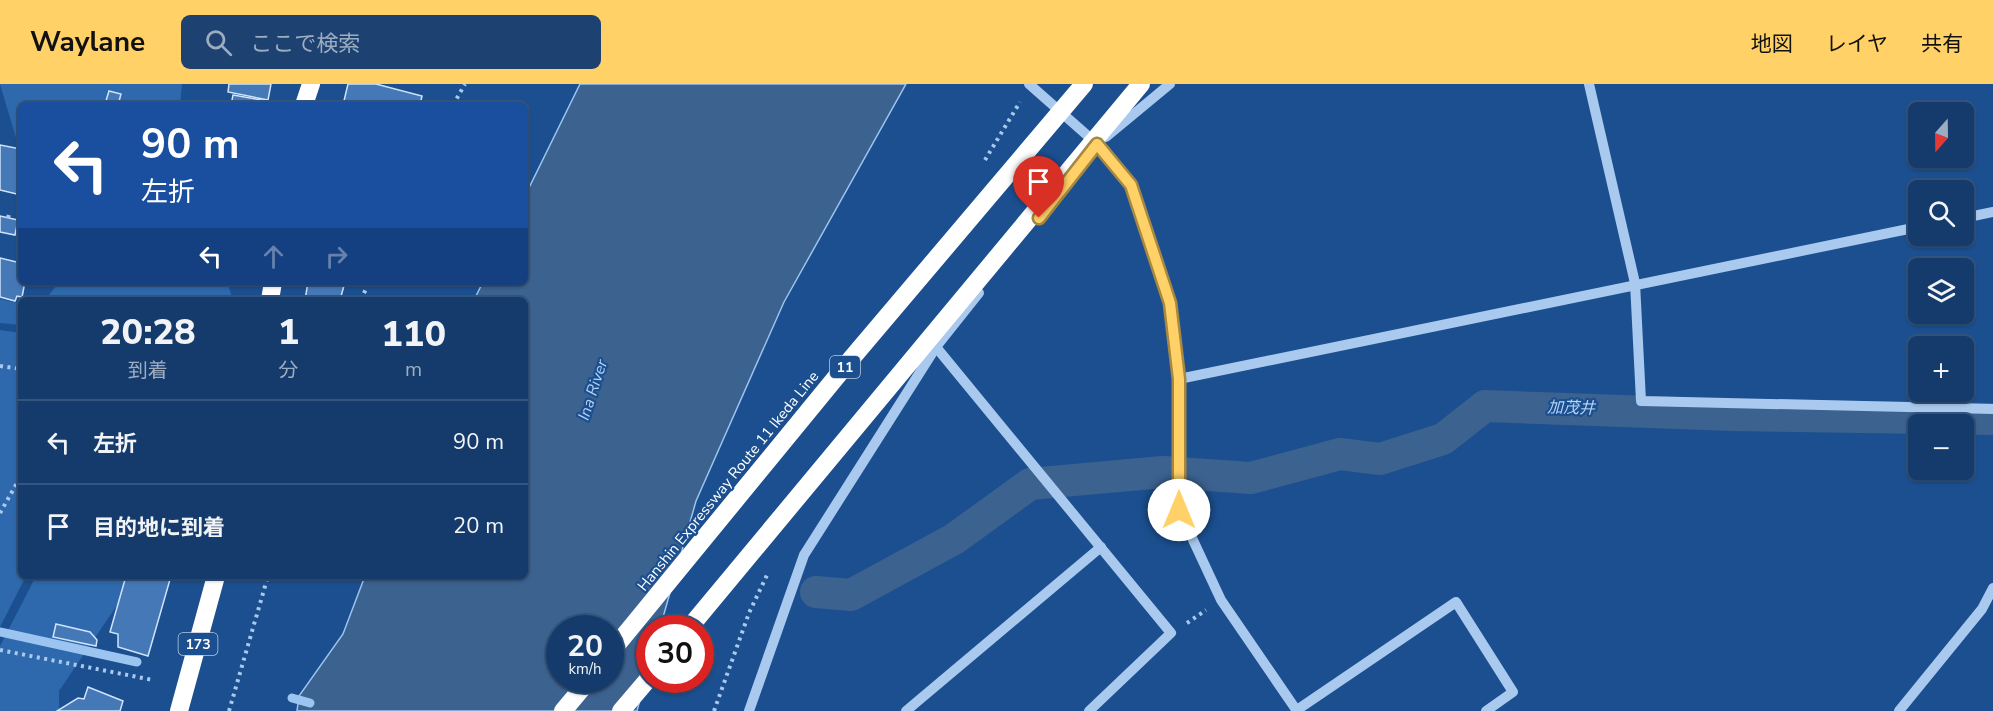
<!DOCTYPE html>
<html lang="ja">
<head>
<meta charset="utf-8">
<style>
	:root { --surface:#143b6b; --page:#1d4271; --text:#f1f3f6; --muted:#9dadc1; --line:#33557e; --accent:#ffd166 }
	body { margin:0; font-family:"Nunito Sans","Noto Sans JP",sans-serif; background:var(--page); color:var(--text); height:100vh; display:flex; flex-direction:column; font-size:22px; white-space:nowrap }
	* { box-sizing:border-box; margin:0 }
	p { font-size:20px; color:var(--muted) }
	.icon { flex:none; width:33px; height:33px; fill:none; stroke:currentColor; stroke-width:2; stroke-linecap:round; stroke-linejoin:round }
	.map { position:relative; flex:1; overflow:hidden }
	.details { position:absolute; left:18px; top:213px; width:510px; height:282px; display:flex; flex-direction:column; background:var(--surface); border-radius:9px; box-shadow:0 2px 4px #0004,0 0 0 2px var(--line) }
	.details>* { flex:none }
	.top-card { position:absolute; left:18px; top:18px; width:510px; height:183px; border-radius:9px; box-shadow:0 2px 4px #0004,0 0 0 2px var(--line); background:#1a4fa0; color:#fff; overflow:hidden }
	.needle { width:39px; rotate:200deg }
	.fabs { position:absolute; left:1908px; top:18px; display:grid; gap:12px }
	.fabs a { display:grid; place-items:center; width:66px; height:66px; border-radius:9px; background:var(--surface); box-shadow:0 2px 4px #0004,0 0 0 2px var(--line); font-size:30px }
	.speed { position:absolute; left:546px; top:531px; display:flex; gap:12px; font-size:30px; font-weight:700; text-align:center }
	.speed>* { display:grid; place-content:center; width:78px; height:78px; border-radius:50%; background:var(--surface); box-shadow:0 2px 4px #0004,0 0 0 2px var(--line); line-height:1 }
	.speed small { font-size:15px; font-weight:400 }
	.speed .limit { border:9px solid #d22; background:#fff; color:#111 }
	.pin { position:absolute; display:grid; place-items:center; width:51px; height:51px; color:#fff; margin:-62px -26px; border-radius:50% 50% 50% 0; rotate:-45deg; box-shadow:0 0 6px #0007 }
	.pin .icon { rotate:45deg }
	.me { position:absolute; width:66px; margin:-33px; rotate:0deg; stroke-linejoin:round; filter:drop-shadow(0 0 4px #0008) }
	.turn { display:flex; align-items:center; gap:21px; height:126px; padding:0 24px; font-size:27px }
	.turn .icon { width:78px; height:78px; stroke-width:2.5 }
	.turn b { display:block; font-size:42px; line-height:51px }
	.lanes { display:flex; align-items:center; height:57px; padding:0 24px; background:#0003; justify-content:center; gap:30px; direction:ltr }
	.lanes .off { opacity:.35 }
	.eta { display:flex; justify-content:space-evenly; align-items:center; height:102px; text-align:center }
	.eta b { font-size:36px; font-weight:800; line-height:42px }
	ul { padding:0; list-style:none }
	li { display:flex; align-items:center; gap:18px; height:84px; padding:0 24px; border-top:2px solid var(--line) }
	li div { flex:1 }
	li b { display:block; font-size:22px }
	li em { font-style:normal }
	header { display:flex; align-items:center; gap:36px; box-sizing:border-box; height:84px; padding:0 30px; background:var(--accent); color:#111 }
	header strong { font-size:28px }
	nav { display:flex; gap:33px; margin-inline-start:auto; font-size:21px }
	.search { width:420px; height:54px; background:var(--page); display:flex; align-items:center; gap:15px; box-sizing:border-box; padding:0 21px; border-radius:9px; color:var(--muted); font-size:22px }
	.map>svg:first-child { display:block }
	.green { fill:#2e69ad }
	.water { fill:#3c6290; stroke:#9cc4f0; stroke-width:1.5; fill-rule:evenodd }
	.lines { fill:none; stroke-linecap:round; stroke-linejoin:round }
	.stream { stroke:#9cc4f0; stroke-width:9 }
	.canal { stroke:#3c6290; stroke-width:32 }
	.building { fill:#4478b7; stroke:#cfe3fa; stroke-width:1.5 }
	.path { stroke:#a9c9ee; stroke-width:4; stroke-dasharray:3 4.5; stroke-linecap:butt }
	.minor { stroke:#a9c9ee; stroke-width:10 }
	.highway { stroke:#fff; stroke-width:18 }
	.highway-bridge { stroke:#fff; stroke-width:18 }
	.route-casing { stroke:#a68842; stroke-width:15 }
	.route { stroke:#ffd166; stroke-width:10 }
	.labels { text-anchor:middle; dominant-baseline:central; stroke-width:4.5; stroke-linejoin:round; paint-order:stroke }
	.shield { fill:#1b4f8f; stroke:#bbcadd; stroke-width:1.5 }
	.shield-label { font-size:14px; font-weight:bold; fill:#fff }
	.street-label { font-size:15px; fill:#fff; stroke:#1b4f8f }
	.water-label { font-size:16px; font-style:italic; fill:#b5d3f5; stroke:#1b4f8f }
</style>
</head>
<body>
<header>
<strong>Waylane</strong>
<div class="search"><svg class="icon" aria-label="search" viewBox="0 0 24 24"><circle cx="10" cy="10" r="6"/><path d="M15 15l6 6"/></svg>ここで検索</div>
<nav><a>地図</a><a>レイヤ</a><a>共有</a></nav>
</header>
<div class="map">
<svg width="1993" height="627" viewBox="0 0 1993 627">
	<rect width="100%" height="100%" fill="#1b4f8f"/>
	<g class="green">
		<path d="M0,0H182L180,21H21V55L16,54Z"/>
		<path d="M59,198H227L233,216H45Z"/>
		<path d="M0,215L21,220V241L0,239Z"/>
		<path d="M0,246L21,249V492H26L0,543Z"/>
		<path d="M36,492H123L130,502L59,607V627H0V562Z"/>
	</g>
	<path class="water" d="M580,0H906L784,218L696,417L660,544H650L649,582L637,627H297L299,612L343,550L365,492H525V216H474L483,198H525V112ZM560,544H610V596H560Z"/>
	<g class="lines">
		<g class="stream">
			<path d="M0,548L137,578"/>
			<path d="M292,614L310,619"/>
		</g>
		<path class="canal" d="M816,508L851,511L954,455L1030,400L1163,388L1251,394L1340,370L1380,375L1443,355L1485,322L1733,331L1993,335"/>
	</g>
	<g class="building">
		<path d="M229,0H271L268,16L228,8Z"/>
		<path d="M348,0H376L422,12L420,21H343Z"/>
		<path d="M109,7L121,10L118,21L105,20Z"/>
		<path d="M233,11L267,17L266,21H231Z"/>
		<path d="M0,61L21,65V111L0,106Z"/>
		<path d="M0,132L18,136L15,151L0,148Z"/>
		<path d="M0,174L21,179V198H25L22,213L17,212L15,217L0,213Z"/>
		<path d="M308,198H345L340,216H305Z"/>
		<path d="M126,492H171L148,572L118,563V550L110,548Z"/>
		<path d="M56,540L90,548L97,556L96,562L53,553Z"/>
		<path d="M88,603L123,617L120,627H57L78,614L84,615Z"/>
	</g>
	<g class="lines">
		<g class="path">
			<path d="M453,21L465,0"/>
			<path d="M985,76L1020,18"/>
			<path d="M8,134L9,130"/>
			<path d="M361,216L369,198"/>
			<path d="M0,282L21,285"/>
			<path d="M0,429L21,392"/>
			<path d="M1187,539L1206,526"/>
			<path d="M0,566L153,596"/>
			<path d="M229,627L268,492"/>
			<path d="M714,627L749,529L767,491"/>
		</g>
		<g class="minor">
			<path d="M1029,0L1097,60L1131,101L1170,219L1179,295V426L1221,516L1297,627"/>
			<path d="M1589,0L1635,199L1641,317L1993,325"/>
			<path d="M1106,53L1170,0"/>
			<path d="M1964,134L1993,128"/>
			<path d="M936,263L1171,549L1089,627"/>
			<path d="M1179,295L1918,143"/>
			<path d="M1297,626L1456,518L1513,608L1486,627"/>
			<path d="M749,627L804,471L936,263L979,209"/>
			<path d="M906,627L1101,463"/>
			<path d="M1899,627L1982,525L1993,504"/>
		</g>
		<g class="highway">
			<path d="M304,21L311,0"/>
			<path d="M270,216L273,198"/>
			<path d="M179,627L216,492"/>
			<path d="M563,627L589,596"/>
			<path d="M621,627L650,593"/>
		</g>
		<g class="highway-bridge">
			<path d="M689,544L1141,0"/>
			<path d="M610,569L851,275L1084,0"/>
		</g>
	</g>
	<g class="lines">
		<g class="route-casing">
			<path id="route" d="M1039,134L1097,60L1131,101L1170,219L1179,295V426"/>
		</g>
		<use href="#route" class="route"/>
	</g>
	<g class="labels">
		<g class="shield">
			<rect x="830" y="272" width="30" height="22" rx="4.5"/>
			<rect x="178.5" y="549" width="39" height="22" rx="4.5"/>
		</g>
		<g class="shield-label">
			<text x="845" y="283">11</text>
			<text x="198" y="560">173</text>
		</g>
		<g class="street-label">
			<text transform="translate(728 397) rotate(-51)">Hanshin Expressway Route 11 Ikeda Line</text>
		</g>
		<g class="water-label">
			<text transform="translate(593 306) rotate(-72)">Ina River</text>
			<text transform="translate(1571 324) rotate(1)">加茂井</text>
		</g>
	</g>
</svg>
<div class="fabs">
<a><svg class="needle" viewBox="-14 -14 28 28"><path d="M0-13l5 13h-10z" fill="#e53935"/><path d="M0 13l5-13h-10z" fill="#9dadc1"/></svg></a>
<a><svg class="icon" aria-label="search" viewBox="0 0 24 24"><circle cx="10" cy="10" r="6"/><path d="M15 15l6 6"/></svg></a>
<a><svg class="icon" aria-label="layers" viewBox="0 0 24 24"><path d="M12 4l9 5-9 5-9-5zM3 14l9 5 9-5"/></svg></a>
<a>+</a>
<a>−</a>
</div>
<div class="speed"><div>20<small>km/h</small></div><div class="limit">30</div></div>
<div class="pin" style="left:1039px;top:134px;background:#d93025"><svg class="icon" aria-label="arrive" viewBox="0 0 24 24"><path d="M6 21V4h12l-3 4 3 4H6"/></svg></div>
<svg class="me" style="left:1179px;top:426px" viewBox="-20 -20 40 40"><circle r="19" fill="#fff"/><path d="M0-13L10 11 0 6-10 11z" fill="#ffd166"/></svg>
<div class="top-card">
<div class="turn"><svg class="icon" aria-label="left" viewBox="0 0 24 24"><path d="M17 20v-9H6M10 6l-5 5 5 5"/></svg><div><b>90 m</b>左折</div></div>
<div class="lanes"><svg class="icon" aria-label="left" viewBox="0 0 24 24"><path d="M17 20v-9H6M10 6l-5 5 5 5"/></svg><svg class="icon off" aria-label="ahead" viewBox="0 0 24 24"><path d="M12 20V5M6 11l6-6 6 6"/></svg><svg class="icon off" aria-label="right" viewBox="0 0 24 24"><path d="M7 20v-9h11M14 6l5 5-5 5"/></svg></div>
</div>
<section class="details">
<div class="eta">
<div><b>20:28</b><p>到着</p></div>
<div><b>1</b><p>分</p></div>
<div><b>110</b><p>m</p></div>
</div>
<ul>
<li><svg class="icon" aria-label="left" viewBox="0 0 24 24"><path d="M17 20v-9H6M10 6l-5 5 5 5"/></svg><div><b>左折</b></div><em>90 m</em></li>
<li><svg class="icon" aria-label="arrive" viewBox="0 0 24 24"><path d="M6 21V4h12l-3 4 3 4H6"/></svg><div><b>目的地に到着</b></div><em>20 m</em></li>
</ul>
</section>
</div>
</body>
</html>
